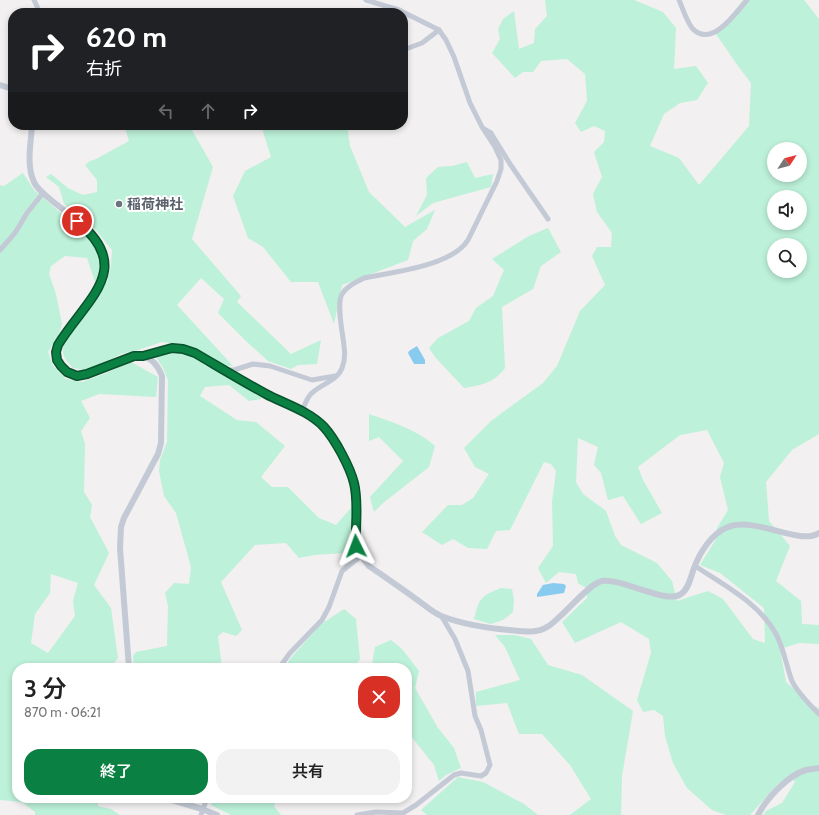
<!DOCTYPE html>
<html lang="ja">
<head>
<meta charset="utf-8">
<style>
	:root { --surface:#fff; --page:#f2f2f2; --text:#222; --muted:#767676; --accent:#0b8043 }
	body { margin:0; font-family:Cabin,"Noto Sans JP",sans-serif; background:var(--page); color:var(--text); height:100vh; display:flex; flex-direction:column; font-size:15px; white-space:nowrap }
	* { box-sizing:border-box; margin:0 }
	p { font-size:13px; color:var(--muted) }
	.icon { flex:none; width:22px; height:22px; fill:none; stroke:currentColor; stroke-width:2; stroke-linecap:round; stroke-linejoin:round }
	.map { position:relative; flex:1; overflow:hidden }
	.drawer { position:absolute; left:12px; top:663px; width:400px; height:140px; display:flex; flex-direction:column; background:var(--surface); border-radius:16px; box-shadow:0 2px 6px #0003 }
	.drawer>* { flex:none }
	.top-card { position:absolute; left:8px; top:8px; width:400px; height:122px; border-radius:16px; box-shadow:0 2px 6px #0003; background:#202124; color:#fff; overflow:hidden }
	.needle { width:26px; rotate:54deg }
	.tools { position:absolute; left:767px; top:142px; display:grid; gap:8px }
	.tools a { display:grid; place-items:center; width:40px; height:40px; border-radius:50%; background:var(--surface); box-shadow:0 2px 6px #0003; font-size:20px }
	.pin { position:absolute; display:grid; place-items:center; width:34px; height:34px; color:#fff; margin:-17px; border:2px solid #fff; border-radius:50%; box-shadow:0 1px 4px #0007 }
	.me { position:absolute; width:44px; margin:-22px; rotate:357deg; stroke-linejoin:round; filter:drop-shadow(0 0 3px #0008) }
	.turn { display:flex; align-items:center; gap:14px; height:84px; padding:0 12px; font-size:18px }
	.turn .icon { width:52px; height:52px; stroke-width:2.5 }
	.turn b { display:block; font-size:28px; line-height:34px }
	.lanes { display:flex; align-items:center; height:38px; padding:0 12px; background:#0003; justify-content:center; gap:20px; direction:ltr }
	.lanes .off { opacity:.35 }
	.round { display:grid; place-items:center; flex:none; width:42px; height:42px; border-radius:16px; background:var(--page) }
	.overview { display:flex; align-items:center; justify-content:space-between; height:68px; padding:0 12px }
	h1 { font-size:24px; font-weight:600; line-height:30px }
	.primary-button { display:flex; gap:8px; margin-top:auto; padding:8px 12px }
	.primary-button a { flex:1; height:46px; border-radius:16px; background:var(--accent); color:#fff; font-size:16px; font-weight:600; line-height:46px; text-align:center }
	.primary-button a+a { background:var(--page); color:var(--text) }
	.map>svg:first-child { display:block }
	.green { fill:#bdf1d9; fill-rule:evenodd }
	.water { fill:#89cbef }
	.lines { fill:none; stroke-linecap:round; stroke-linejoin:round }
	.minor { stroke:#c3cad5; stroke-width:5 }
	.tertiary { stroke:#c3cad5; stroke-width:6 }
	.route-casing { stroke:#07532c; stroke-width:10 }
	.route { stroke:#0b8043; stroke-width:7 }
	.worship-dot { fill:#6b7280; stroke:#fff; stroke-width:1.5 }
	.labels { text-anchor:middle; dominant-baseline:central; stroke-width:4; stroke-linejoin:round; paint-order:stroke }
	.worship-label { font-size:14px; font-weight:bold; fill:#5b616d; stroke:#fff; text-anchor:start }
</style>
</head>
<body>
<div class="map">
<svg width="819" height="815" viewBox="0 0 819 815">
	<rect width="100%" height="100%" fill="#f2f0f0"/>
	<g class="green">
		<path d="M545,0H634L663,12L676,28L674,69L696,66L708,83L697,100L680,103L664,114L650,146L679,158L699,185L749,126L751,83L738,66L716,34L743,0H804L819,19V434L792,450L766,482L769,521L790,546L776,581L801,601L802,624L819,625V644L799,643L780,649L786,682L812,705L819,708V815H763L766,811L782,803L795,782L790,775L777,785L750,815H726L712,810L687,788L673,763L665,736L663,716L654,710L643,712L637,700L651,653L649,639L621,622L575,643L562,622L587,598L586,588L578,583L576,574L559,572L546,583L538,568L553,546L552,502L556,471L551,464L544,462L510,530L496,531L487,549L468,548L453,539L442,545L422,532L448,505H462L473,498L489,474L475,467L464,448L491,421L543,383L557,366L580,311L605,285L592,256L597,247H611L612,233L597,212L593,194L602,177L594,152L604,142L605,131L594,126L581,132L575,123L587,101L585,74L567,59L541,61L533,72H523L515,78L492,53L500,39L498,29L503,19L514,11L519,49L534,43L535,29L547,16ZM774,149H800V175H774ZM774,197H800V223H774ZM774,245H800V271H774ZM707,430L724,463L720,477L728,510L717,528L716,539L700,565L720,573L764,608L765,643L753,639L723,599L708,591L677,601L672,581L657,563L621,545L615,536L606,511L583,494L576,482L578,438L598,447L594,465L601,473L608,500L623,496L641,524L662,513L643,480L638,467L680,435Z"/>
		<path d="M124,125H189L213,167L192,239L241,296L237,302L291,354L321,340L317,364L298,365L291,369L268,361L247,342L218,313L224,299L201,278L177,305L233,366H222L186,345L162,342L138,350L121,354L99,365L86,370L73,368C65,359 61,356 64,343L107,282L111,266L112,250L95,229L64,204L59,187L46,177L51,174L68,188L83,195L97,192V180L85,165L90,161L96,159L129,141Z"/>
		<path d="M261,125H347L350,146L369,192L405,227L435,210L427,229L413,241L408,260L342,285L334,324L318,282H291L263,247L248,238L233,196L245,171L271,157Z"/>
		<path d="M467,162L475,178L493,174L491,187L433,203L416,216L427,195L426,178L438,167L452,166Z"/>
		<path d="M23,173L34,190L90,238L99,253L101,273L95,282L87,258L65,256L51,266L49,274L56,294L62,324L59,334L48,352L53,366L66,379L82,382L104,374L131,362L158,377L156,397L99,394L81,401L90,418L81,431L85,444L84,492L92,505L90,517L109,553L94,585L111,608L118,658L110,668H17V798H98V806L111,809L120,815H35V812L22,802L0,800V185L4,186ZM51,574L78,583L73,601L75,616L48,653L31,643L35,614L50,593Z"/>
		<path d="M548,228L561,252L541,266L533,289L502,307L505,368C494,383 482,385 464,388L435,357L429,348L438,338L469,321L476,308L493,296L504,270L492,259L529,236Z"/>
		<path d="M178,352L197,358L261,396V399L249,401L229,385L205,387L200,396L237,420L256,422L285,446L261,477L272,487H288L319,518L336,525L352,507V544L345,553L314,555L299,558L286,543L255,545L221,582L242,630L236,636L223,632L218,636L222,668H134L133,656L136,652L167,646L168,606L165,593L174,583L189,584L191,567L176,513L164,496L159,471L160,460L167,442L168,380L163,368L156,357L164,353Z"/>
		<path d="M369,414C392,422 416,429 435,446L429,467L383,503L374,512L370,497L403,461L379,437L369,441Z"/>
		<path d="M501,588L512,589L514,600L513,612L503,620L491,624L474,619C479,598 481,596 501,588Z"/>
		<path d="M344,609L356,619L360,659L354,668H284L290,659L320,625Z"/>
		<path d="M495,635H515L531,639L548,665L582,675L633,711L622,776L621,815H570L591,799L570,765L542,734H519L507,703L476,706V692L520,680L505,647Z"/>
		<path d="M391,640L402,649L419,671L415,688L438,728L454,748L461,768L446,775L439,781L434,765L407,731V668H368L372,664L375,647Z"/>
		<path d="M458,777L483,782L524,804L538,815H427L421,810Z"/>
		<path d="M213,798H278L274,806L281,815H231L211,805Z"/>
	</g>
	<g class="water">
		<path d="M417,346L425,360V364H414L408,353L409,351Z"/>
		<path d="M553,583L564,584L566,586L564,593L537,597V594L543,585Z"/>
	</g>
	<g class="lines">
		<g class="minor">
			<path d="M34,0L40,13"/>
			<path d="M679,0C683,9 686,20 692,28C711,49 735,14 747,0"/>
			<path d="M403,50L422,43L439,30"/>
			<path d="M484,129L491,133L510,164L548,219"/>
			<path d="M0,250L15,233L27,213L43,193"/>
			<path d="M226,370H234L253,364L270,366L312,380L335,376"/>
			<path d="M302,412C304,406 306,400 310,395C319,384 337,382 342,368C345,361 345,353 344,346C343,334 336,304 342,294C347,286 356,282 364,278C393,272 452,266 468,240L497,181L501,169V160L495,147L482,127L470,103L454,57L446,40L439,30L399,10L366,0"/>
			<path d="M695,566C724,585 759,603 776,634C784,649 786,665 792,681C796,690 812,707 819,714"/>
			<path d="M279,668L290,653L322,620L329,607L342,571L361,556"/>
			<path d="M201,815L207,798"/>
			<path d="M357,815L376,812L403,813L416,805L454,775L461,773L481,776L486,773L490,765L481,730L475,716L468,671L455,639L442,617"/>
		</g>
		<g class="tertiary">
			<path d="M0,85L13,89"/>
			<path d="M32,125C31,143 26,165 34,182C37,189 45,195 51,200C74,219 114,241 103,277C100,287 92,297 86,305C76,319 66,331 58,345C56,353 55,359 61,366C88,400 141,322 162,376L161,443L158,454L124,518L121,527L120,548L129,668"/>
			<path d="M143,356C165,349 173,345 195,353C219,367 243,381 267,394C285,403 312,413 325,428C338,443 350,465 354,485C358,505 352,526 356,545C358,553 364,560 369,566C385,577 401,588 416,599C425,605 434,614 444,617C465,625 487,628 509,630C521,631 536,634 547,627C562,618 589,583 602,581C623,578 666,605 681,594C689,589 691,576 694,568C700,552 712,533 728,527C755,516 799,546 819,533"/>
			<path d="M165,798L202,809L217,815"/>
			<path d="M758,815C766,799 788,775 806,770C810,769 815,769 819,768"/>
		</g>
	</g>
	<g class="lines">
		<g class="route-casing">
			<path id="route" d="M77,221C136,269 86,299 58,345L56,352L57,360L61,366L67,372L77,376L87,374L134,356H143L172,348L183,349L195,353C219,367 242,381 266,394C285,404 309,411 324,427C335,439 350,467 354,483C359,503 355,525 356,546"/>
		</g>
		<use href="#route" class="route"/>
	</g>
	<circle class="worship-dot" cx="119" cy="204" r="4"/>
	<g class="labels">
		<g class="worship-label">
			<text x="127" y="204">稲荷神社</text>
		</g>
	</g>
</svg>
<div class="tools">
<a><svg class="needle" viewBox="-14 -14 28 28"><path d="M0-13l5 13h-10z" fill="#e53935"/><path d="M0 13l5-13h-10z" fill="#767676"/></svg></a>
<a><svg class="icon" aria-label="sound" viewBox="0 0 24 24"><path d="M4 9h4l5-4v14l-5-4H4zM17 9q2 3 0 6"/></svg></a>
<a><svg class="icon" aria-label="search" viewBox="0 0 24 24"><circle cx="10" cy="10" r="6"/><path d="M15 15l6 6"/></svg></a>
</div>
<div class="pin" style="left:77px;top:221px;background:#d93025"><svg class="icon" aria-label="arrive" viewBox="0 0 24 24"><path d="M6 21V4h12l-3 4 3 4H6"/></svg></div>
<svg class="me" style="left:356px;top:546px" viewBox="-20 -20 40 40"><path d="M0-17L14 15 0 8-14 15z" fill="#0b8043" stroke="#fff" stroke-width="4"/></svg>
<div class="top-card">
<div class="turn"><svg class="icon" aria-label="right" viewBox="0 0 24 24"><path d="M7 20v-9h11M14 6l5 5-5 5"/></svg><div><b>620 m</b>右折</div></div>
<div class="lanes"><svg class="icon off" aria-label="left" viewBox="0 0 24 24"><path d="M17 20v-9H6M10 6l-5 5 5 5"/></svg><svg class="icon off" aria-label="ahead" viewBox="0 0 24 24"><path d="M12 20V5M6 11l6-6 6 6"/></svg><svg class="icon" aria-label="right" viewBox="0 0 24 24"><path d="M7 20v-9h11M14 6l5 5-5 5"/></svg></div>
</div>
<section class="drawer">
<div class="overview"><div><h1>3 分</h1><p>870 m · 06:21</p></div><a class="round" style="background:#d93025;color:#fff"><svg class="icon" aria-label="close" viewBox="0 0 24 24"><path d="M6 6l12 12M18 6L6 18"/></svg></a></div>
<div class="primary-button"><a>終了</a><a>共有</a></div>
</section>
</div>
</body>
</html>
